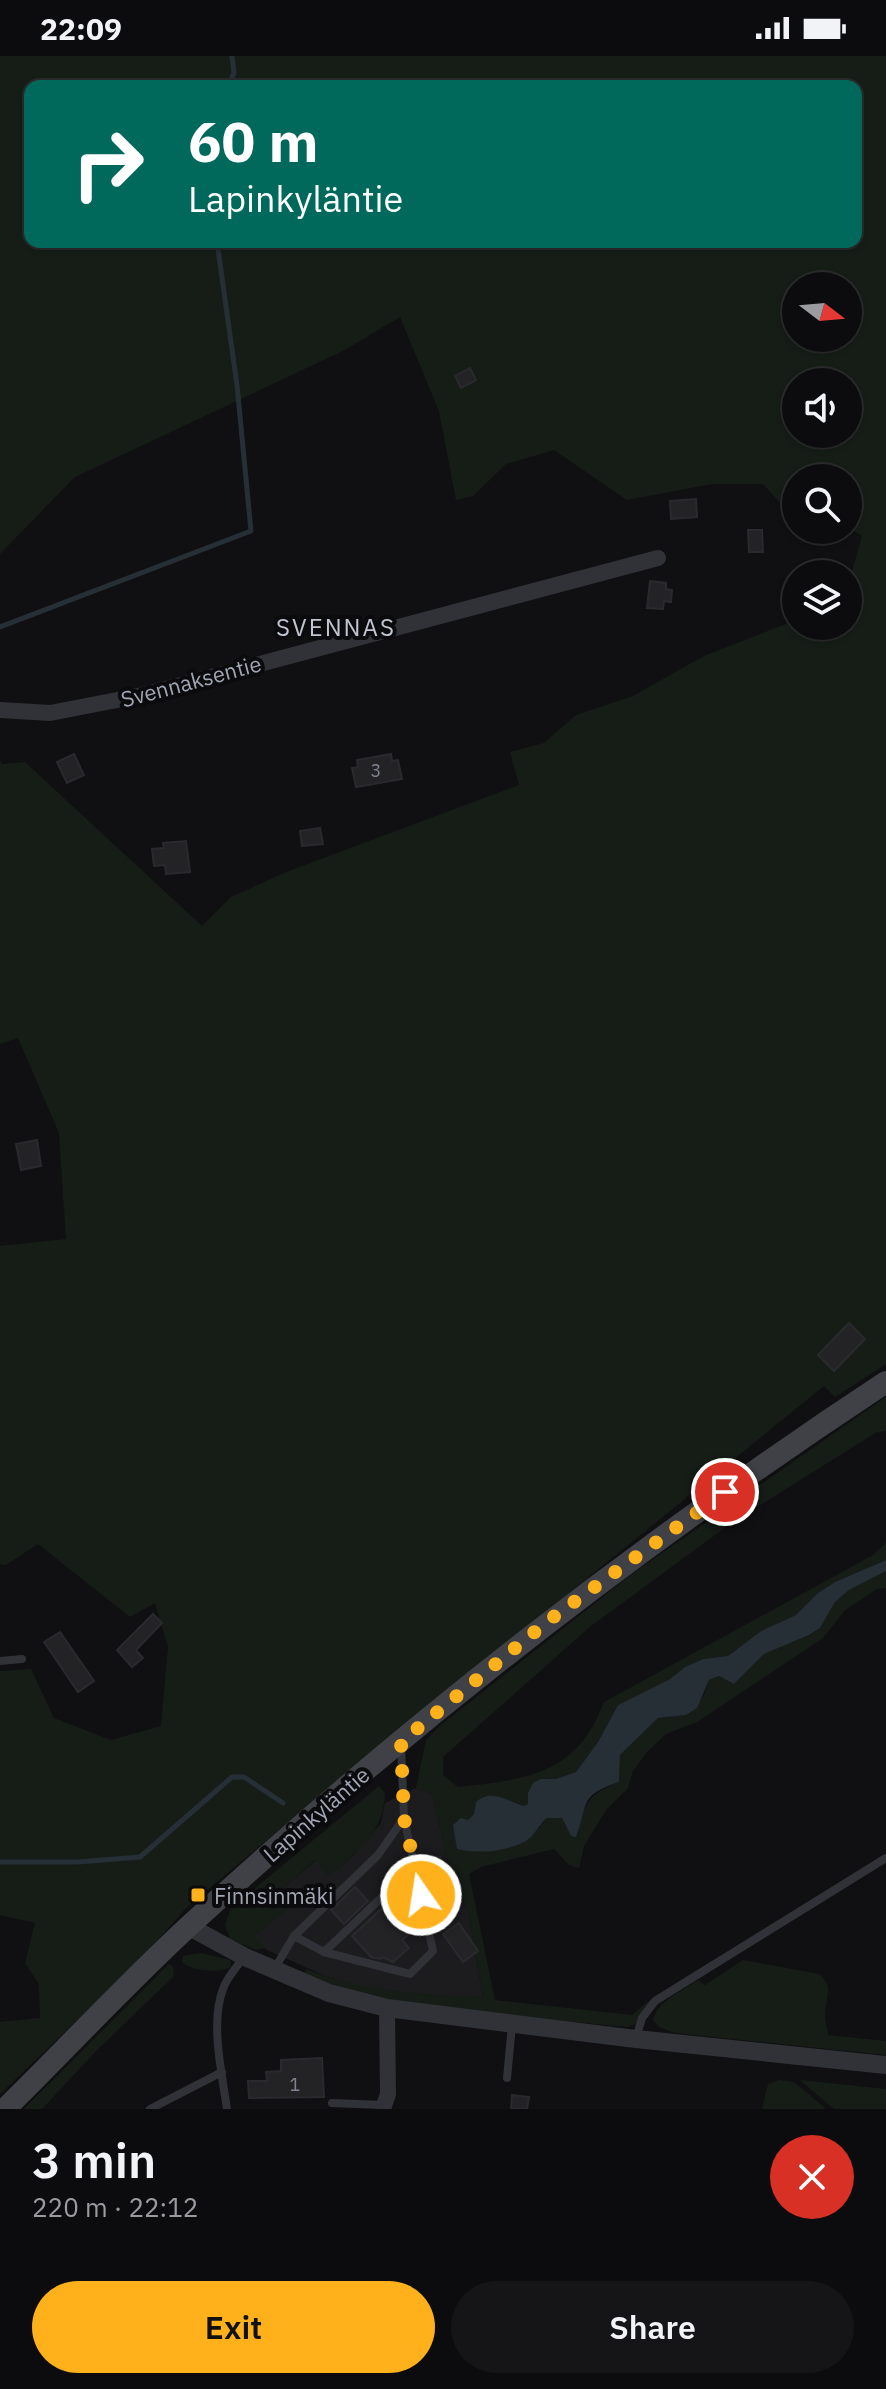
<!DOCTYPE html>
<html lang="en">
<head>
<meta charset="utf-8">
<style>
	:root { --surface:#0c0c0e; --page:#151517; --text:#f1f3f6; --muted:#9a9b9e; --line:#2c2c2e; --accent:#ffb11b }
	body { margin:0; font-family:"IBM Plex Sans",sans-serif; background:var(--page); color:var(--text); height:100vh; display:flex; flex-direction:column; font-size:30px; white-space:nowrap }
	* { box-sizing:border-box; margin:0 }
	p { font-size:26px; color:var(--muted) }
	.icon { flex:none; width:44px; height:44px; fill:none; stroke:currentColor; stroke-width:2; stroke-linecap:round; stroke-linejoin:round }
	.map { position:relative; height:2053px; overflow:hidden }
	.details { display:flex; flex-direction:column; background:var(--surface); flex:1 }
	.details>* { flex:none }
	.banner { position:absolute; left:24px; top:24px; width:838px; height:168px; border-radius:16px; box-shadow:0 2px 6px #0004,0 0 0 2px var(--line); background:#00695c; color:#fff; overflow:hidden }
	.needle { width:52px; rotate:106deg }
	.controls { position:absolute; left:782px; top:216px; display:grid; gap:16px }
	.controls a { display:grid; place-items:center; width:80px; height:80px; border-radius:50%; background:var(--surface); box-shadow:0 2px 6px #0004,0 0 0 2px var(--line); font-size:40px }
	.pin { position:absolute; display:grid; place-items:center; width:68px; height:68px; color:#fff; margin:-34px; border:4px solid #fff; border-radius:50%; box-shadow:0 2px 8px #0007 }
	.me { position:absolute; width:88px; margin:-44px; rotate:347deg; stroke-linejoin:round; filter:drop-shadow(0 0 6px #0008) }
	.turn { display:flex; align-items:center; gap:28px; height:168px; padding:0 32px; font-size:36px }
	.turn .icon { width:104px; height:104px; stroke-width:2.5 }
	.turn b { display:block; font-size:56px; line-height:68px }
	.round { display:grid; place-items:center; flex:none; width:84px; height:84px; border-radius:42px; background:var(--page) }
	.headline { display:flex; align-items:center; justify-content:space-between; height:136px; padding:0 32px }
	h1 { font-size:48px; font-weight:600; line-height:60px }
	.action { display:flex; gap:16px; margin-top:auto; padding:16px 32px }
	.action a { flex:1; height:92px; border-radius:48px; background:var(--accent); color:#111; font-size:32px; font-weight:600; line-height:92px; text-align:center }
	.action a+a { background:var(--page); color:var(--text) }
	.status { display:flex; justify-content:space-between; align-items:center; height:56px; padding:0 40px; background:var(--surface); direction:ltr }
	.status svg { height:22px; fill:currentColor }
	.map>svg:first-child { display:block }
	.built { fill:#1c1c1f }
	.green { fill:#161d17; fill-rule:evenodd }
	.water { fill:#262f36 }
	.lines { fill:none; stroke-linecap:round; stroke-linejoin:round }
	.stream { stroke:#262f36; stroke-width:5 }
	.building { fill:#232326; stroke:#2a2a2e; stroke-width:2 }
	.service { stroke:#313237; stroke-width:8 }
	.minor { stroke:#313237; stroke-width:16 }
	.tertiary { stroke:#313237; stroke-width:18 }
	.secondary { stroke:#3f4147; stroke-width:22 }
	.route { stroke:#ffb11b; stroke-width:14; stroke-dasharray:0 25.2 }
	.poi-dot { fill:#ffb11b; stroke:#0b0b0d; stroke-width:3 }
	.labels { text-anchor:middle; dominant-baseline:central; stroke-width:8; stroke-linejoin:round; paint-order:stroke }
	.number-label { font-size:18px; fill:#808490 }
	.street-label { font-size:22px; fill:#a0a6b4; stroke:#0b0b0d }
	.poi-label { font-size:22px; fill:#a0a6b4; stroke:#0b0b0d; text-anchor:start }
	.neighbourhood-label { font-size:24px; letter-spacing:2px; fill:#c1c5d0; stroke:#0b0b0d }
</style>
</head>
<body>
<div class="status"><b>22:09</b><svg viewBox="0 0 49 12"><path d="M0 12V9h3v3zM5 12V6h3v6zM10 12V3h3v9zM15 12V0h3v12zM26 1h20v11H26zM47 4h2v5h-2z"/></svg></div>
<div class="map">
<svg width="886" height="2053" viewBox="0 0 886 2053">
	<rect width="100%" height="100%" fill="#101012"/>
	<path class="built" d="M416,1732L432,1739L453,1828L468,1855L483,1941L444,1940L367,1933L323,1919L267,1894L253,1880L292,1849L280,1835L316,1804L329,1819L353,1800L381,1767L385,1747Z"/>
	<g class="green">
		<path d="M0,0H886V1308L835,1341L824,1330L340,1723L187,1851L138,1906L0,2038V1966L40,1962L39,1928L25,1907L35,1867L0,1859V1615L31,1613L54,1662L111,1684L161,1670L168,1591L155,1547L130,1561L38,1488L6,1509L0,1508V1190L66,1183L59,1077L18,982L0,988V704L2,708L25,706L202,870L231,841L286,816L519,729L510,696L544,687L576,659L633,640L704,600L796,564V570H848V529L862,480L848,471V422H796V465L763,428H712L627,444L554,394L506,408L473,440L456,444L439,355L400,261L343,295L75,421L0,498ZM30,30H856V186H30ZM796,230H848V282H796ZM796,326H848V378H796Z"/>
		<path d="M886,1341V1375L877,1376L730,1468L591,1570L443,1701V1719L458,1731C527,1723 577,1719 604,1646L873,1499L886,1487V1504L835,1526L818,1537L796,1559L761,1575L728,1600L703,1603L685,1611L670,1623L618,1649L598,1686L576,1716L556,1723H541L528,1737V1748L524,1750L476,1746L474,1758L468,1764L528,1784L547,1762H562L571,1780L578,1777C582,1749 591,1736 619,1726L620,1699L658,1662L686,1659L704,1639L709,1624L719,1620L734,1628L764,1598L809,1579L820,1572L835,1546L849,1534L886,1515V1532L877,1533L844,1555L823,1582L697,1666L666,1678L647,1696L633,1715L628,1732L606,1754L584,1790L579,1812L569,1809L554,1793L481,1811L469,1818L495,1944L632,1959L651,1943L635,1968L628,1971C523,1960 402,1958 304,1918L306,1913C363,1935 422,1940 483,1940L468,1855L453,1828L432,1739L416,1732L426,1684L442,1668L632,1518Z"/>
		<path d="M379,1730L385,1737C384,1777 357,1797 328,1820L315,1804L280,1835L292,1849L254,1880L265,1892L256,1894L230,1883L225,1869L231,1852Z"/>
		<path d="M201,1897L230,1904L231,1911C219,1917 192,1916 182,1906L183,1900Z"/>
		<path d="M743,1904L819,1918C834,1930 826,1941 825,1957C825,1964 827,1972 828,1979L886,1985V1999L675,1977L659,1971L653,1964C657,1945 684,1934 698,1924L705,1929Z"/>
		<path d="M169,1908L174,1912L173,1921L96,1995L42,2053H24Z"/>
		<path d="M779,2024L794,2026L826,2053H762L768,2028Z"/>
		<path d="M800,2024L886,2033V2053H834Z"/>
	</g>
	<path class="water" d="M886,1504V1515L849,1534L835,1546L820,1572L809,1579L764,1598L734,1628L719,1620L709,1624L697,1652L686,1659L658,1662L620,1699L619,1726C577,1740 589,1749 576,1781L571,1780L562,1762H547C539,1768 534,1781 526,1785C505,1796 478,1798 457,1793L453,1769L461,1762L468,1764L474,1758L476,1746C492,1732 506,1745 524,1750L528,1748V1737L533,1727L541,1723H556L576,1716L598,1686L618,1649L670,1623L685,1611L703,1603L728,1600L761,1575L796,1559L818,1537L835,1526Z"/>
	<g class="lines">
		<g class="stream">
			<path d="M228,30L234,17L232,0"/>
			<path d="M0,571L251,475L237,329L217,186"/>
			<path d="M0,1806H78L140,1801L232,1721H244L283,1747"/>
		</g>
	</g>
	<g class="building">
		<path d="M470,312L476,324L461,332L455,320Z"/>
		<path d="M696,443L697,461L671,463L670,445Z"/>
		<path d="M748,474H762L763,496H749Z"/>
		<path d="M650,525L666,527V533L672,534L671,546L664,545L663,553L647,552Z"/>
		<path d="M74,698L84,719L67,727L57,706Z"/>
		<path d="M391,698L392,705L398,704L402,723L356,731L352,712L358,711L357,704Z"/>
		<path d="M320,772L323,788L302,790L300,775Z"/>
		<path d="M186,785L190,816L166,818L165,809L154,810L152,793L164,792L163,787Z"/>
		<path d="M37,1084L41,1110L21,1114L16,1088Z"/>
		<path d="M849,1267L865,1283L834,1315L818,1299Z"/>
		<path d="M153,1558L162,1567L136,1594L143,1602L132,1611L117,1594Z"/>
		<path d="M60,1576L94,1625L78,1636L44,1586Z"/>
		<path d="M440,1801L449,1831L432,1836L423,1806Z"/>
		<path d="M355,1831L368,1845L344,1868L331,1854Z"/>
		<path d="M391,1844L417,1871L402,1884L409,1892L393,1906L383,1901L381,1903L371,1901L352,1880Z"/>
		<path d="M459,1867L478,1895L463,1906L443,1878Z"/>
		<path d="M322,2002L324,2041L249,2042L248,2025H267L266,2016L281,2015V2004Z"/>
		<path d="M512,2039L529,2041L527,2053H511Z"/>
	</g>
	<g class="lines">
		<g class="service">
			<path d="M0,1605L22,1603"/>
			<path d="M294,1880L324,1896L410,1918L433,1895L404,1762"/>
			<path d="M324,1896L414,1811"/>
			<path d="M275,1912L294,1880L378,1799L404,1762L401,1688"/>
			<path d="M636,1982L642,1962L655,1945L886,1802"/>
			<path d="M507,2022L512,1969"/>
			<path d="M332,2047L384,2049"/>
			<path d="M150,2053L222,2016"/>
			<path d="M227,2053C222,2018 210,1967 223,1933C227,1921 237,1911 244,1901"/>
		</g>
		<g class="minor">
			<path d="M0,654L50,657L143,639L658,502"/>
			<path d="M383,2053L388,2038L387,1952"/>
		</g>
		<path class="tertiary" d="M188,1870L245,1901L329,1937L387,1952L636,1983L886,2009"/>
		<path class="secondary" d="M5,2053C67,1992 126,1928 190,1869C407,1669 640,1488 886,1326"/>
	</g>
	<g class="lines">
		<path class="route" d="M421,1839L404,1762L401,1686L548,1565L725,1436"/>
	</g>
	<rect class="poi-dot" x="190" y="1831" width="16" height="16" rx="4"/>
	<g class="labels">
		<g class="number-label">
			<text x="376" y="714">3</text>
			<text x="295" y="2028">1</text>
		</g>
		<g class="street-label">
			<text transform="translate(191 625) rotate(-15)">Svennaksentie</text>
			<text transform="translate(316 1758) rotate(-41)">Lapinkyläntie</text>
		</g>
		<g class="poi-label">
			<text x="214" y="1839">Finnsinmäki</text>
		</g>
		<g class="neighbourhood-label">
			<text x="336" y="571">SVENNAS</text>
		</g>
	</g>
</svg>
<div class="controls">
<a><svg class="needle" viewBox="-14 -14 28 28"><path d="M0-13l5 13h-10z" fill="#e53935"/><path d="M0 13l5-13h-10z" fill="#9a9b9e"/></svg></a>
<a><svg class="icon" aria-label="sound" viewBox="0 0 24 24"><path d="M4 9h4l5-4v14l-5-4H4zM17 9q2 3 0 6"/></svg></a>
<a><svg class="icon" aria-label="search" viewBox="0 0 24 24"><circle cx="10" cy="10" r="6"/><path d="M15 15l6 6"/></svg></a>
<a><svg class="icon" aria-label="layers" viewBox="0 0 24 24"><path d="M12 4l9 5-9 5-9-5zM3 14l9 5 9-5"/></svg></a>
</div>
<div class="pin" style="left:725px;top:1436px;background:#d93025"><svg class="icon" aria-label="arrive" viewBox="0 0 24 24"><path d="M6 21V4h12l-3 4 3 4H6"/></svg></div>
<svg class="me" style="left:421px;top:1839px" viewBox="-20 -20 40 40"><circle r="17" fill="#ffb11b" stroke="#fff" stroke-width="3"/><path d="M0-11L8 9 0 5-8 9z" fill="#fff"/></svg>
<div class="banner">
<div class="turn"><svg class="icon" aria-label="right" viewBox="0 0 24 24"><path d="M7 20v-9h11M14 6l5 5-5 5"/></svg><div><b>60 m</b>Lapinkyläntie</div></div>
</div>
</div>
<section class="details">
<div class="headline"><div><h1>3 min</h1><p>220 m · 22:12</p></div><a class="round" style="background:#d93025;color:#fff"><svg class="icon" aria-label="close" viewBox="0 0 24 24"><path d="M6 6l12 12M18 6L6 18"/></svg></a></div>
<div class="action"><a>Exit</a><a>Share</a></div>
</section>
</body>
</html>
